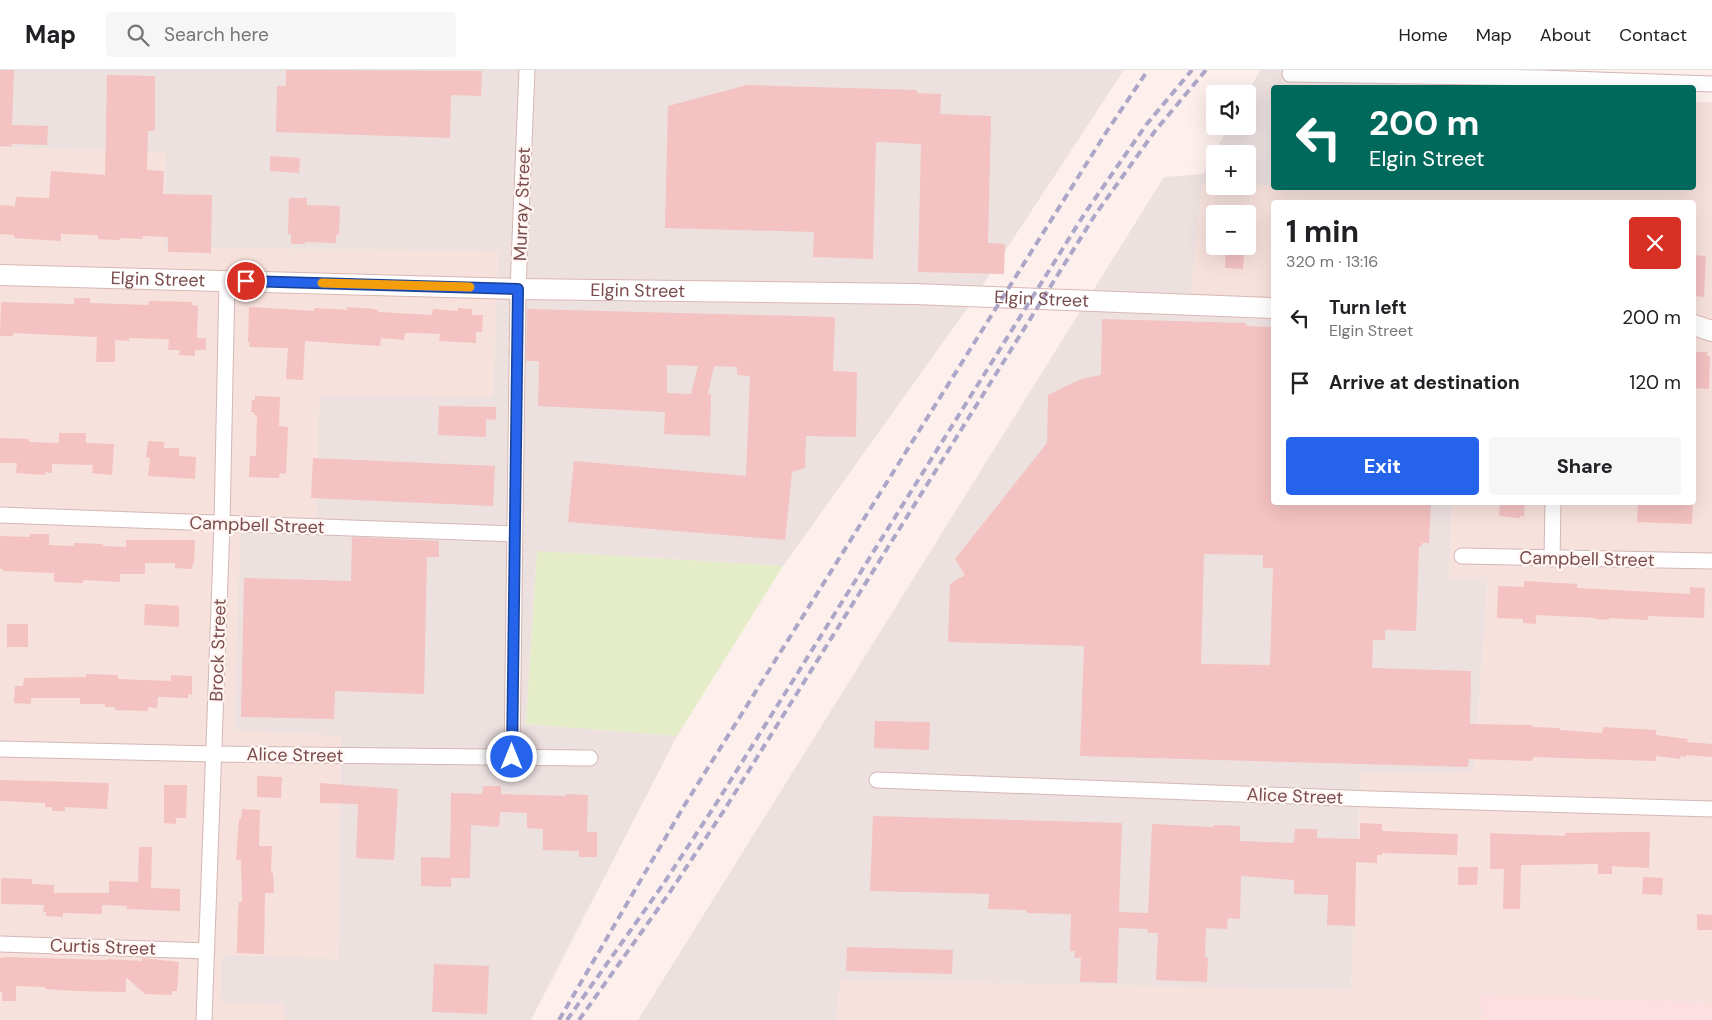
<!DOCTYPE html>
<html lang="en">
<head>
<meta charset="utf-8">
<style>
	:root { --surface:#fff; --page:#f6f6f6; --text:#202124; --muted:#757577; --line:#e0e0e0; --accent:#2563eb }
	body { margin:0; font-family:"DM Sans",sans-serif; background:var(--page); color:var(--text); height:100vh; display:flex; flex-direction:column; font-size:19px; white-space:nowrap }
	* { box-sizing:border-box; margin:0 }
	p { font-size:16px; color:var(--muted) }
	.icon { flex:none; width:28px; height:28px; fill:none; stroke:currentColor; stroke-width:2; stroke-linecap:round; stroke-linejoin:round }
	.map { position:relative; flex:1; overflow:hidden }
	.drawer { position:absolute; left:1271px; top:130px; width:425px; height:305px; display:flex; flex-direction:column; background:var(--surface); border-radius:5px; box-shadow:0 5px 20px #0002 }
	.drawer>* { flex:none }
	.hud { position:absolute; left:1271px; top:15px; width:425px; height:105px; border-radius:5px; box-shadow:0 5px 20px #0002; background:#00695c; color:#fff; overflow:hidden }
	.buttons { position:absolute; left:1206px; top:15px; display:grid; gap:10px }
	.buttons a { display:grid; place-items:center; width:50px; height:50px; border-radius:5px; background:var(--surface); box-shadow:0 5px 20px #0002; font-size:25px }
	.pin { position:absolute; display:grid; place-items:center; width:42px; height:42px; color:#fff; margin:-21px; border:2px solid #fff; border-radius:50%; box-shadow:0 1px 5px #0007 }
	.me { position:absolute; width:55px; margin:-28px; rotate:0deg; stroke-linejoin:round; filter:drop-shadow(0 0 4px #0008) }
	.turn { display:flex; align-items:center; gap:18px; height:105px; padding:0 15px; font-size:22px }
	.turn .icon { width:65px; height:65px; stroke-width:2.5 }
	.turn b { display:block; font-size:35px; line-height:42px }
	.round { display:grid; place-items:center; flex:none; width:52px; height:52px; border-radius:5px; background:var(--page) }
	.summary { display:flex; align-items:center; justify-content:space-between; height:85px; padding:0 15px }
	h1 { font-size:30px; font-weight:700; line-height:38px }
	.action { display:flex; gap:10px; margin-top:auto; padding:10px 15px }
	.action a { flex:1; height:58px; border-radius:5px; background:var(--accent); color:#fff; font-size:20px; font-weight:700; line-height:58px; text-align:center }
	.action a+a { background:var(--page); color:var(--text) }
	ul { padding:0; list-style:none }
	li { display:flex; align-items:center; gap:15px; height:65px; padding:0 15px }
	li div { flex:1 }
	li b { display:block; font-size:19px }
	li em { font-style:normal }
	header { display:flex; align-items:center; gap:30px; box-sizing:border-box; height:70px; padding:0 25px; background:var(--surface); border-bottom:1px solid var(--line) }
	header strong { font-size:24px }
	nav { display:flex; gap:28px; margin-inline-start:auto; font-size:18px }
	.search { width:350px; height:45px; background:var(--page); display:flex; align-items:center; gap:12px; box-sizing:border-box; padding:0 18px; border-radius:5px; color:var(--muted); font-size:19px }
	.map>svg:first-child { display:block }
	.residential { fill:#f7e1dc; fill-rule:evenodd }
	.commercial { fill:#fddee1 }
	.industrial { fill:#ede1e0 }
	.green { fill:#e4ecc8 }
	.building { fill:#f3c2c1; fill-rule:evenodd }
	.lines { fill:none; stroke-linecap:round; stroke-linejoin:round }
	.minor-casing { stroke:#d5b7b5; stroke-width:17 }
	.secondary-casing { stroke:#dab7b4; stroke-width:22 }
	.minor { stroke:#fff; stroke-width:15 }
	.secondary { stroke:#fff; stroke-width:20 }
	.rail { stroke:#aca7c9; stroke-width:4; stroke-dasharray:8 5; stroke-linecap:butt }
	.route-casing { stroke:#184099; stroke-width:12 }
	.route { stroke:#2563eb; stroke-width:9 }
	.slow { stroke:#f59e0b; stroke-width:9 }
	.labels { text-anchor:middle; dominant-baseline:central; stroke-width:4.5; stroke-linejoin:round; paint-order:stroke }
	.street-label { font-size:18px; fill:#7a4c4d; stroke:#fff5f2 }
</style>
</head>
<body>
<header>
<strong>Map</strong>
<div class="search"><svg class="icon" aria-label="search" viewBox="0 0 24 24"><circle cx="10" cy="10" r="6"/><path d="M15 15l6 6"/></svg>Search here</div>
<nav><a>Home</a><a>Map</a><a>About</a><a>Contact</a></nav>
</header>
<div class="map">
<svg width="1712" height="950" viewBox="0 0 1712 950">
	<rect width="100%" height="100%" fill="#fdefeb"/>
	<g class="residential">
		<path d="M1694,32H1712V933L1479,925L1484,950H837L839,910L1351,920L1361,702H1474L1488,507L1449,508L1452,433L1694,432V132H1274V250L1189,245L1202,114H1215V116L1274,115V118H1694ZM1215,144H1248V176H1215Z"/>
		<path d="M0,77L166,83L165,178L498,181L493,327L319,326L341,665L338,889L284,934V950H0Z"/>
	</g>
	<path class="commercial" d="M1478,924L1712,933V950H1484Z"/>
	<g class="industrial">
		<path d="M0,0H1124L967,239L783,496L537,481L526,654L677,666L531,950H284V934L221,932L222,885L338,889L341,666L235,660L240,458L317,461L319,326L493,327L498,181L165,178L166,83L0,77Z"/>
		<path d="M1260,0H1395L1394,17L1274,18V115H1248V84H1215V114H1202L1189,245L1274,250V432L1452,433L1449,508L1488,507L1474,702L1361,703L1351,920L840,910L837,950H638L1164,107L1203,104L1229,56H1248L1247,24Z"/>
	</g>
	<path class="green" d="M537,481L783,496L677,666L526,654Z"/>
	<g class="building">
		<path d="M0,0H14L12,55L48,56L47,75L12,74L11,77L0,76Z"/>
		<path d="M286,0L482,1L481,26L451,25L450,68L276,62L277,16H286Z"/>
		<path d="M107,5L155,6V61H148L147,100L164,101L163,124L212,125L211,183L168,182V167L143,166V169L120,168V170L98,169V165L61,164V171L14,168V165L0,164V135L15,136L16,127L49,128L51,101L105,105Z"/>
		<path d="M747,15L917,20V23L941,24L940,44L991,46L988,173L1005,174L1004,204L918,202L921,74L876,72L873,189L813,187L814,162L665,158L668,36Z"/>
		<path d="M270,86L300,88L299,103L270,101Z"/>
		<path d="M289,128H307V135L340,136L339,165H336V173L305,172V174H291V164H288Z"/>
		<path d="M1226,176H1245L1243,199L1225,198Z"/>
		<path d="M1694,185L1706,186L1704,227L1694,226Z"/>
		<path d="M74,228H90V233L149,235V231L192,232V235L198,236L197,268H206V280H195V286L179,285L180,280H168L169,269L129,268V271L115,270V292H96L97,267L13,263V266H0L1,232L74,234Z"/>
		<path d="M249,237L314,241L315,238L347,240V237L374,239L375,240H378V242L432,245L433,239L458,241V238L472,239V245H483L482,262H476V273L439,271L440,264L415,263H405L404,270L381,268L380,276L305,271L303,310L286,309L288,278L249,277L250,272H248Z"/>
		<path d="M527,239L835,247L833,301L857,302L856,367L806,366L805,398L792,402L785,470L568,452L574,391L746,406L750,306L737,305V297L714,296L708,324H711L710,366L664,364L665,342L538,336L539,291H526ZM667,295L698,296L691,324L667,323Z"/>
		<path d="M1102,249L1246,253V256L1274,257V432H1431L1429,473H1422V476H1419L1416,561L1385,560V570H1373L1372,598L1471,601L1470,654L1532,655V657L1560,658V660L1602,663L1603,657L1656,660V665L1688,669L1687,672L1712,674V687L1686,685V687L1681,686L1680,689L1656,686V691L1533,687L1532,691L1469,689L1468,697L1080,686L1084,576L948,572L950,514L965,505L955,489L1047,373L1048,325L1081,309L1101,305ZM1204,484L1263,485V498H1273L1270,595L1201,594Z"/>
		<path d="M1694,282H1707V286H1710L1709,319L1694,318Z"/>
		<path d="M255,326L280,327L279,356L288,357L286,404L280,403L279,408L249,407L250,386H256L257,345H254V342H251L252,330H255Z"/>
		<path d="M439,336L496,337V350L486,349V367L438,365Z"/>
		<path d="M59,363H86V373L114,374L112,405L92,403L93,395L52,394V403L45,402V405L16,403L17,393H0V368L29,369V372L59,373Z"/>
		<path d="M148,371L164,372V378H179V386L196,387L195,409L148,406L150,388L146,387Z"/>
		<path d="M313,388L495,396L493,436L311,428Z"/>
		<path d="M1500,432H1525L1524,447L1520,446V448L1499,446Z"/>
		<path d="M1638,432H1693L1692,454L1637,452Z"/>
		<path d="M30,464H49V475L74,476V473L103,474V476L126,477V470H195L194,493H193L192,499L175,498V493H145V504H120V512L83,510V513L54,512V503L3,501V499H0V466L30,467Z"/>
		<path d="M352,467L439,471V487H427L424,624L335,621L334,649L241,647L244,508L351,511Z"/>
		<path d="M1524,511L1577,514V518L1690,524V517L1705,518L1704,548L1648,546V550L1609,548V550L1596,549V548L1538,545L1536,546V554L1523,553V549L1497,548L1498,516L1524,517Z"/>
		<path d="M145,534L179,536V557L144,555Z"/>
		<rect x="7" y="554" width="21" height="23"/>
		<path d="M86,604L118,605V609L171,611V605L192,606V625L188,624V628L158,627L157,638L148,637V641L115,640V637H105V634H80V628H31V634L14,633L15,616H23L24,608L86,607Z"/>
		<path d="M875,651L930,652L929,680L874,678Z"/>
		<path d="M257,706L282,707L281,728L257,727Z"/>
		<path d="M0,710L109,713L107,739L65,737V741H52V737H45V733L0,731Z"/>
		<path d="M320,713L398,719L394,790L356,788L358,734L320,733Z"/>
		<path d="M164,715H187L186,748H176V754L164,753Z"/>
		<path d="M483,716H501V724L566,726V724L588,725L587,762H597V787H579V781L543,780V759L527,758V743L500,742L499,757L471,755L470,808H451V817L421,816V787L450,788L451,723L482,724Z"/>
		<path d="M242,739L260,740L259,776H272L271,803H273L274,823H265L264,884L237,883L238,840L239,832H242L241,790H236L239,749H241Z"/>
		<path d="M873,746L1122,753L1119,842L1148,843L1152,754L1214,757V755L1240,756V771L1294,773L1295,759H1317V768L1360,769V753L1382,754V761L1458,764L1457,785L1382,783V785H1377V793L1356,792L1355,856L1327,855L1328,825L1294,824V810L1241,806L1240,849L1228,848L1227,859L1206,858L1205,887L1208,888L1207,912L1156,910L1158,863H1147L1148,859L1119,858L1117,913L1080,912L1081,888H1074L1075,881H1070L1071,844L1027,843L1026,840L988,839L989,824L870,821Z"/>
		<path d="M1632,762H1650L1649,798L1612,796V804H1598V794L1521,795L1520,839H1503L1504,799H1490V763L1565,766V763Z"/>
		<path d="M139,777H152L151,818L180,819V841L126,839L127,836L102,835V844L63,843V847L46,846V842H43L44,835L1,834V808L32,809V814L54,815V823H109V811L138,812Z"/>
		<path d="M1458,797H1478L1477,815H1458Z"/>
		<path d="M1643,807L1663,808L1662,825L1642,824Z"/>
		<path d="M1697,844L1712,845V860H1697Z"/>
		<path d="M847,877L953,880L952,904L846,901Z"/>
		<path d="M5,887L108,890L107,889L142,891V888L179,892L177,921H172V925L145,924L126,907V922L74,921L45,919V917L16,916V931H2V922H0V888Z"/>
		<path d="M434,894L489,896L487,944L432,942Z"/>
	</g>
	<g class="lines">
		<g class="minor-casing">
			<g id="minor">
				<path d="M1290,4L1542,8L1712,14"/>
				<path d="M0,445L514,464"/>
				<path d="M1462,486L1712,491"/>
				<path d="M1552,489L1553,432"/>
				<path d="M0,679L214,684L590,688"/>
				<path d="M512,687L518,219L527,0"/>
				<path d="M877,710L1371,729L1712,739"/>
				<path d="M0,874L207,881"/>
				<path d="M204,950L222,454L227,210"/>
			</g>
		</g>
		<g class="secondary-casing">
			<g id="secondary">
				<path id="s1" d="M0,205L518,219L914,224L1274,238"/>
				<path d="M1694,255L1712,261"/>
			</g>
		</g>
		<use href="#minor" class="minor"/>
		<use href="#secondary" class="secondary"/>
		<g class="rail">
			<path d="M559,950L684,736L1107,61L1148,0"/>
			<path d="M567,950L662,816L714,737L1085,143L1146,55L1192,0"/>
			<path d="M579,950L670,822L723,742L1095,145L1155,61L1206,0"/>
		</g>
	</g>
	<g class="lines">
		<g class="route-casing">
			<path id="route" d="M246,211L518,219L512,687"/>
		</g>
		<use href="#route" class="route"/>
		<path class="slow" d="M322,213L470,217"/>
	</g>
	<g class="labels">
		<g class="street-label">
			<text transform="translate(522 134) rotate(-88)">Murray Street</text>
			<text stroke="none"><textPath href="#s1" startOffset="158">Elgin Street</textPath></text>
			<text stroke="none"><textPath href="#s1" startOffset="638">Elgin Street</textPath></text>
			<text stroke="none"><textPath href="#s1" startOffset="1042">Elgin Street</textPath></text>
			<text transform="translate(257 455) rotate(2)">Campbell Street</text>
			<text transform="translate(1587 489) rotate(1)">Campbell Street</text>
			<text transform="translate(218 580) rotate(-88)">Brock Street</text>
			<text transform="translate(295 685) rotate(1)">Alice Street</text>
			<text transform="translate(1295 726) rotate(2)">Alice Street</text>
			<text transform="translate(103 877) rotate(2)">Curtis Street</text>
		</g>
	</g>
</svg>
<div class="buttons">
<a><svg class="icon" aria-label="sound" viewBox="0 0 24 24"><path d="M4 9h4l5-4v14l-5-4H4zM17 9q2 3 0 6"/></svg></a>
<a>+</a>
<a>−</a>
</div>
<div class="pin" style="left:246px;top:211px;background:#d93025"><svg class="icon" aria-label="arrive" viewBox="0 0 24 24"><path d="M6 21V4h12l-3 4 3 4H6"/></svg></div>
<svg class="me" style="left:512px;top:687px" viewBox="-20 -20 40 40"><circle r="17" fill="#2563eb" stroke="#fff" stroke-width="3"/><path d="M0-11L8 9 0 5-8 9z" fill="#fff"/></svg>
<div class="hud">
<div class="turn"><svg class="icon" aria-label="left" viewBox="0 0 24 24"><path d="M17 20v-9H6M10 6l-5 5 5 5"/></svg><div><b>200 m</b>Elgin Street</div></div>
</div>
<section class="drawer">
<div class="summary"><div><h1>1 min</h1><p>320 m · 13:16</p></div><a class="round" style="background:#d93025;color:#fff"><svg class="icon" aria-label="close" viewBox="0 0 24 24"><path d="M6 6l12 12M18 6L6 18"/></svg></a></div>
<ul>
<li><svg class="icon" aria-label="left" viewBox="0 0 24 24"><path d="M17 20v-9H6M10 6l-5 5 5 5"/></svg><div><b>Turn left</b><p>Elgin Street</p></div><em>200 m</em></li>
<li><svg class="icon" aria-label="arrive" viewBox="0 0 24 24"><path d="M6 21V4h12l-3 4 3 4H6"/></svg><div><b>Arrive at destination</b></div><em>120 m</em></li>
</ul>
<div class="action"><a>Exit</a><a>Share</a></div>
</section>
</div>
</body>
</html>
